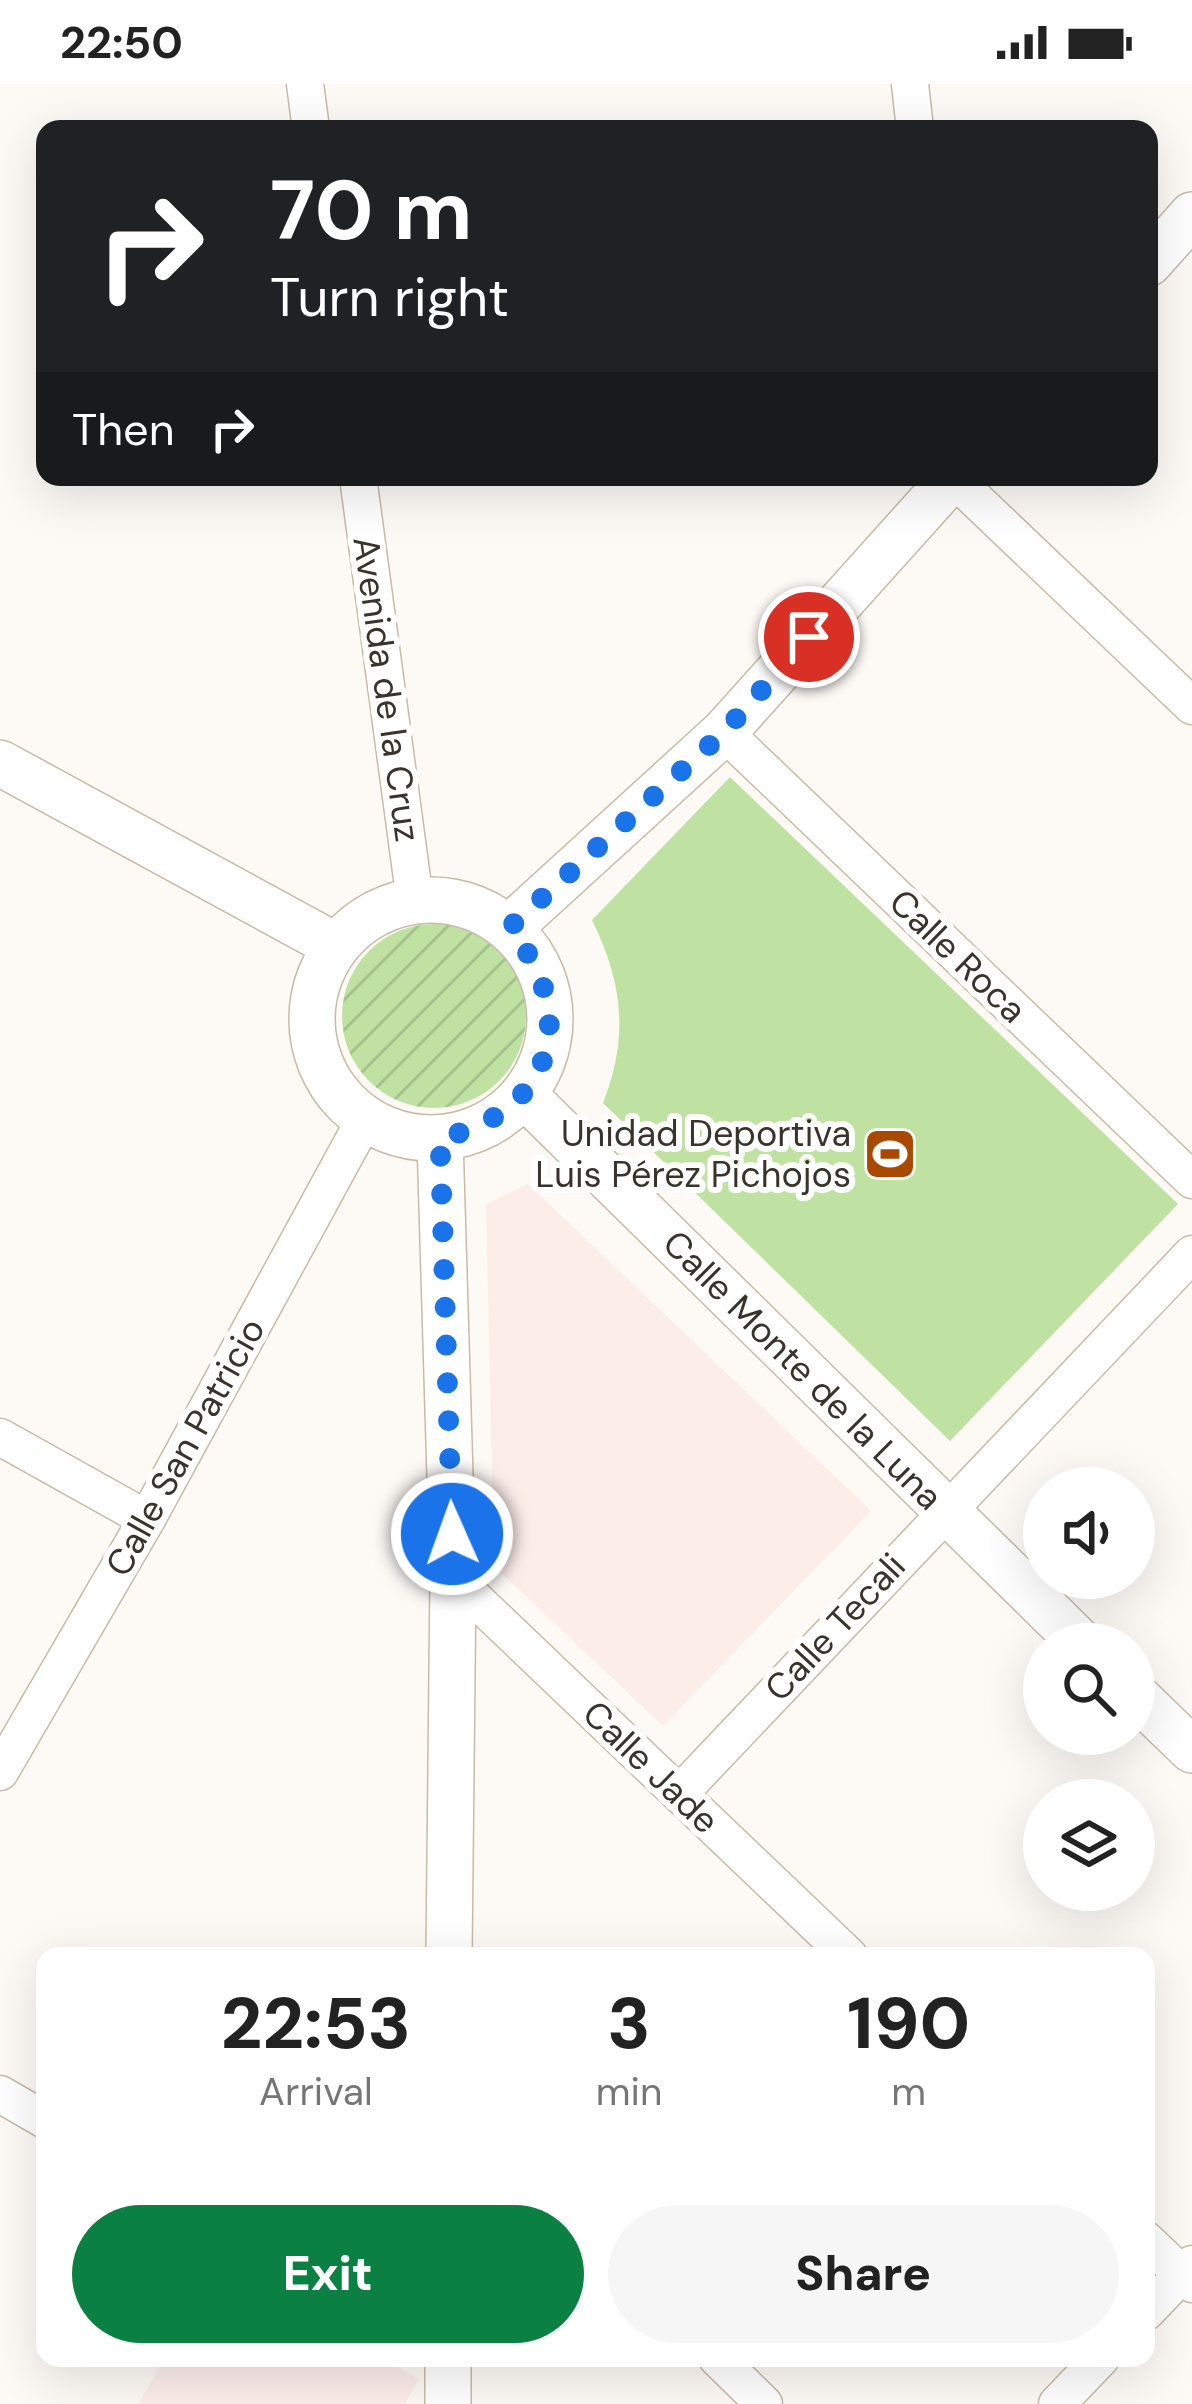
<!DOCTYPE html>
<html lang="en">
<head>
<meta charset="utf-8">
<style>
	:root { --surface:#fff; --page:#f6f6f6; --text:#222; --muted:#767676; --accent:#0b8043 }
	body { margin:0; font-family:"DM Sans",sans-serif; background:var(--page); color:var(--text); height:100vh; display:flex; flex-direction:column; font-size:45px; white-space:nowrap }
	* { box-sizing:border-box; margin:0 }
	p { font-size:39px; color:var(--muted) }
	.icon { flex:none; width:66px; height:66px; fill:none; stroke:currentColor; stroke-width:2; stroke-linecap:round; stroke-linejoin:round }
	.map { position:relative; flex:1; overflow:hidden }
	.panel { position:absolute; left:36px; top:1863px; width:1119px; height:420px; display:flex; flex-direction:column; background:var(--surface); border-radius:24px; box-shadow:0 12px 48px #0002 }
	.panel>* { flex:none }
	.banner { position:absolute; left:36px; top:36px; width:1122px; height:366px; border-radius:24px; box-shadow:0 12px 48px #0002; background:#202124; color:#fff; overflow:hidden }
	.controls { position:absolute; left:1023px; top:1383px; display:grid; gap:24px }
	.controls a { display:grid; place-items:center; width:132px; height:132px; border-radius:50%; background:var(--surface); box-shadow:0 12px 48px #0002; font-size:60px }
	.pin { position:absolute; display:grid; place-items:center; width:102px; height:102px; color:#fff; margin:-51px; border:6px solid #fff; border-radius:50%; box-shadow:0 3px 12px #0007 }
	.me { position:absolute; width:132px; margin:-66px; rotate:358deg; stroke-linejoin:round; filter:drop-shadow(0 0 9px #0008) }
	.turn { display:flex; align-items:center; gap:42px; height:252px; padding:0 36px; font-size:54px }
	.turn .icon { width:156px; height:156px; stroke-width:2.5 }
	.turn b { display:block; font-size:84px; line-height:102px }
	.then { display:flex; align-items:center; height:114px; padding:0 36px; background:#0003; gap:24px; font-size:45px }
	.eta { display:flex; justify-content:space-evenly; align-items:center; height:204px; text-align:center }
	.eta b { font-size:72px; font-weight:800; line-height:84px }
	.action { display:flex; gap:24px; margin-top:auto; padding:24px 36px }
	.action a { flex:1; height:138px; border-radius:72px; background:var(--accent); color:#fff; font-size:48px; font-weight:800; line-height:138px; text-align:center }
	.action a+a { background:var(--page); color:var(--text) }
	.status { display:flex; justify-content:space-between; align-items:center; height:84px; padding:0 60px; background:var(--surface); direction:ltr }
	.status svg { height:33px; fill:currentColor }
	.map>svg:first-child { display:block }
	.education { fill:#fcede9 }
	.green { fill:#bfe1a2 }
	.garden { fill:url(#garden-furrows) }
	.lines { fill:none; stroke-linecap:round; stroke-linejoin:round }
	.minor-casing { stroke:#c8bba6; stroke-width:39 }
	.tertiary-casing { stroke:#c8bba6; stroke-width:48 }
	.minor { stroke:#fff; stroke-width:36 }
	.tertiary { stroke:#fff; stroke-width:45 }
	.route { stroke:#1a73e8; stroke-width:21; stroke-dasharray:0 37.8 }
	.labels { text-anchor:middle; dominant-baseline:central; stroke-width:12; stroke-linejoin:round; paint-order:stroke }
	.street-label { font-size:36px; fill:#39342b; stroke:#fff }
	.poi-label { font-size:36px; fill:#39342b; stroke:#fff; text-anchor:end }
</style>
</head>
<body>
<div class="status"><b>22:50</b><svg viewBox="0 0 49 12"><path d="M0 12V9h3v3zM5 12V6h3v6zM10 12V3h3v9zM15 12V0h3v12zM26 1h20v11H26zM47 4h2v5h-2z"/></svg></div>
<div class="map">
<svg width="1192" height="2320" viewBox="0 0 1192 2320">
	<defs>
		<pattern id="garden-furrows" width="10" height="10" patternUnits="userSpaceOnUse" patternTransform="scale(3)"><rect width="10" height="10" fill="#bfe1a2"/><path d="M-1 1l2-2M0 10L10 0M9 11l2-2" fill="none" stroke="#a5c28c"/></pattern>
	</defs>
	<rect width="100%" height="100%" fill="#fdfaf6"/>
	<g class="education">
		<path d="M528,1100L871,1427L663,1642L494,1482L486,1120Z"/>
		<path d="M165,2274H383L419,2295L405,2320H138Z"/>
	</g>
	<path class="green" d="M730,693L1178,1120L950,1357L603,1019C629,953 623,899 592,836Z"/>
	<circle class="garden" cx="434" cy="932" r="92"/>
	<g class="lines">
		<g class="minor-casing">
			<g id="minor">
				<path d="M305,0L311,45"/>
				<path d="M910,0L915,45"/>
				<path d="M358,393L415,817"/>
				<path d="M952,393L1192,622"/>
				<path d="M724,648L1192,1096"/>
				<path d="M0,1353L147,1435"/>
				<path d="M453,1494L849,1872"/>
				<path d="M0,1688L147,1435L365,1035"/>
				<path d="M679,1710L1192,1170"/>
				<path d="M0,2010L45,2036"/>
				<path d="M1146,2156L1192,2200"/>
				<path d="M1146,2228L1192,2180"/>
				<path d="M717,2274L764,2320"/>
				<path d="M1057,2320L1101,2274"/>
			</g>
		</g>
		<g class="tertiary-casing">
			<g id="tertiary">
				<path d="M1149,179L1192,131"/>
				<path d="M0,679L336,862"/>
				<circle cx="431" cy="935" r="119"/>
				<path d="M509,844L724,648L953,393"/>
				<path d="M524,1011L1082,1560"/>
				<path d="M440,1055L453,1494L449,1872"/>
				<path d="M1134,1610L1192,1666"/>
				<path d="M448,2274V2320"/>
			</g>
		</g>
		<use href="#minor" class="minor"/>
		<use href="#tertiary" class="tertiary"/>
	</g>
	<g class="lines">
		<path class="route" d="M452,1450L440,1054C552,1030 583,930 509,844L724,648L809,553"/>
	</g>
	<defs>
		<g id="stadium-square" transform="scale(2.7)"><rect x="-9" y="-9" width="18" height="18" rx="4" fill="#a94900" stroke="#fff"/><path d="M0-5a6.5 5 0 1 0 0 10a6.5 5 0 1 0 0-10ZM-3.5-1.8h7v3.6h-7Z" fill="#fff"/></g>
	</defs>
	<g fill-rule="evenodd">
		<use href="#stadium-square" x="890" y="1070"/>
	</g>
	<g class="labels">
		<g class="street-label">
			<text transform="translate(387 605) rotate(82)">Avenida de la Cruz</text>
			<text transform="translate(958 872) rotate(44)">Calle Roca</text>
			<text transform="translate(803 1286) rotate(45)">Calle Monte de la Luna</text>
			<text transform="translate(185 1363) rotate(-61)">Calle San Patricio</text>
			<text transform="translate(835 1543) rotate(-47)">Calle Tecali</text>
			<text transform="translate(651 1683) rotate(44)">Calle Jade</text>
		</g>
		<g class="poi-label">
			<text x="851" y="1049">Unidad Deportiva<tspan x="851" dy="41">Luis Pérez Pichojos</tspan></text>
		</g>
	</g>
</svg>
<div class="controls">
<a><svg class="icon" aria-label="sound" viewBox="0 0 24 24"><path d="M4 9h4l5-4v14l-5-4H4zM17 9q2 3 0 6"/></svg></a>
<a><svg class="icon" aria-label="search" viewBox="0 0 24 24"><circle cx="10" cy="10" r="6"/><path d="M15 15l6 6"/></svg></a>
<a><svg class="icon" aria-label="layers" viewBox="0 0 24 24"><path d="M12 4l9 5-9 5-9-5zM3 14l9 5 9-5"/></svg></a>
</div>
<div class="pin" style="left:809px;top:553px;background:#d93025"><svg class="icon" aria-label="arrive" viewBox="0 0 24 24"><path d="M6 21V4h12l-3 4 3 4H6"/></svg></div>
<svg class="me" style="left:452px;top:1450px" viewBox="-20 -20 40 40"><circle r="17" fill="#1a73e8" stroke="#fff" stroke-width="3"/><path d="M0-11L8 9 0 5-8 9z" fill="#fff"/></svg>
<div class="banner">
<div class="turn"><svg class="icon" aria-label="right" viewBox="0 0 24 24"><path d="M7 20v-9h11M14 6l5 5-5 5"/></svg><div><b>70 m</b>Turn right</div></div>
<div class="then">Then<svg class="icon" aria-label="right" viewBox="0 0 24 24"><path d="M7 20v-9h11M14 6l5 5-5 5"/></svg></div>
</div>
<section class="panel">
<div class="eta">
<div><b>22:53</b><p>Arrival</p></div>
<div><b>3</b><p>min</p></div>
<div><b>190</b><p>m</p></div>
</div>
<div class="action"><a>Exit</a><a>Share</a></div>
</section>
</div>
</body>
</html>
